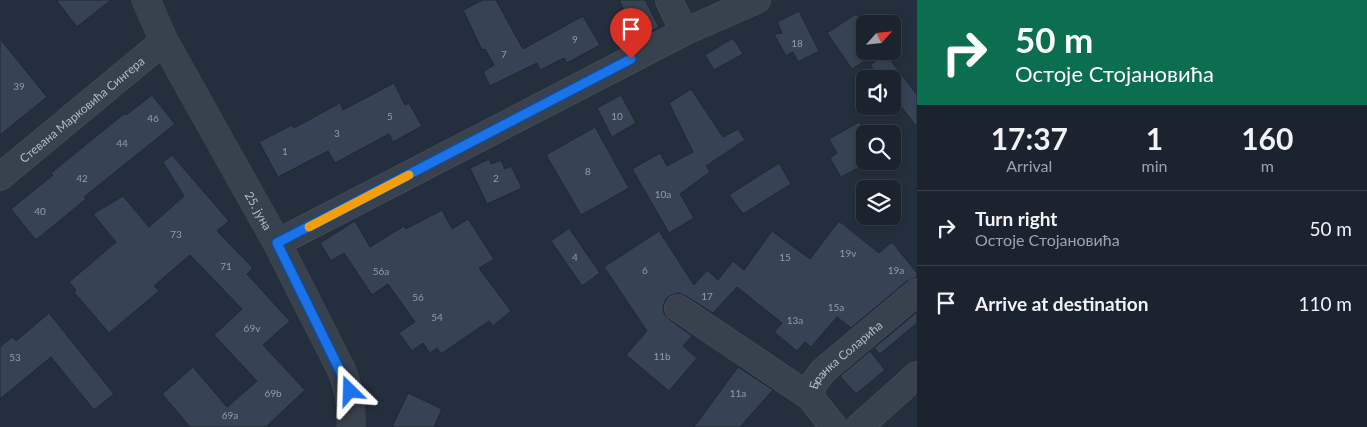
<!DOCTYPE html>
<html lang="en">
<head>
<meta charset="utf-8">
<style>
	:root { --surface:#1b232e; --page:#242b36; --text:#f1f3f6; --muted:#a0a4aa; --line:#39404a }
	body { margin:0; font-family:Lato,sans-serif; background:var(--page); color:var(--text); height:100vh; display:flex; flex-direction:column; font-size:19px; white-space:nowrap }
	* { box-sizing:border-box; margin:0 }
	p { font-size:16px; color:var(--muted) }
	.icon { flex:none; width:28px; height:28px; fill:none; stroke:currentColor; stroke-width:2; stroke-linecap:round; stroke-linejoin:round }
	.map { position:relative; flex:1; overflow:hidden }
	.details { display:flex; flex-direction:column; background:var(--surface); width:450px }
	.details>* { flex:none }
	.hud { background:#0b6e4f; color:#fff; overflow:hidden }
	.needle { width:32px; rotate:63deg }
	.fabs { position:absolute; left:856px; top:15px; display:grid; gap:10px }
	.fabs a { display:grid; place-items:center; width:45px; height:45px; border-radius:8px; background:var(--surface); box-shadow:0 2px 8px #0003,0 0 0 1px var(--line); font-size:25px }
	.pin { position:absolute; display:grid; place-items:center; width:42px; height:42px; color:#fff; margin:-51px -21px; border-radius:50% 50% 50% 0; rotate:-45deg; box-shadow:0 0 5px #0007 }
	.pin .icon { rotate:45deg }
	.me { position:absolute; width:55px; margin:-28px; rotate:338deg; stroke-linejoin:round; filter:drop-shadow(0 0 4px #0008) }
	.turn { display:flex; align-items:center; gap:18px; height:105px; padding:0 15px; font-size:22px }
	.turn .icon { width:65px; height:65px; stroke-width:2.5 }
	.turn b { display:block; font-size:35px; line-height:42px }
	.eta { display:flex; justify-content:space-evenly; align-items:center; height:85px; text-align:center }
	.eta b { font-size:30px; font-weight:700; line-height:35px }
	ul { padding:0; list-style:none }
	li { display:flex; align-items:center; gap:15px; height:75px; padding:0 15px; border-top:1px solid var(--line) }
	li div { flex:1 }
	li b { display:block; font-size:19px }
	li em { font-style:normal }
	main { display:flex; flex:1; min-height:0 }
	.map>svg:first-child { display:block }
	.building { fill:#364354; stroke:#1f2835 }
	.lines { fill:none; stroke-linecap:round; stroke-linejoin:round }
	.minor-casing { stroke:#414a57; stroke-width:28 }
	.tertiary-casing { stroke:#414a57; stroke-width:29 }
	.minor { stroke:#38414e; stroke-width:26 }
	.tertiary { stroke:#38414e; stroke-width:28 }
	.route-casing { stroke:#114b97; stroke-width:12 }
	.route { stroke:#1a73e8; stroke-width:9 }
	.slow { stroke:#f59e0b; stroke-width:9 }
	.labels { text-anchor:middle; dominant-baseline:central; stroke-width:5; stroke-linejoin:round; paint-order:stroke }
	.number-label { font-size:10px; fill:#929caa }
	.street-label { font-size:12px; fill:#b4bcc9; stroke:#1d2633 }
</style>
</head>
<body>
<main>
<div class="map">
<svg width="917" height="427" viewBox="0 0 917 427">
	<rect width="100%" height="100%" fill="#242f3e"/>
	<g class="building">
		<path d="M56,0H111L77,27Z"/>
		<path d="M483,0H496L523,49L583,16L600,45L567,63L564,58L540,70L537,63L490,86L483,72L494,65L485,49L482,50L463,10Z"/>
		<path d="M619,0H645L659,27L637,38Z"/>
		<path d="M799,11L819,51L798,62L793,52L786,56L774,34L782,33L777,22Z"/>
		<path d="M856,14L865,27V61L852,69L827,33Z"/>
		<path d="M733,38L743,54L714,70L705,55Z"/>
		<path d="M0,39L47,97L0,135Z"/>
		<path d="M886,54L917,95V127L892,95V79H880L870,65Z"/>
		<path d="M394,83L405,105L409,103L422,126L393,142L389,134L335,163L328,151L278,177L259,142L292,125L294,128L340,103L343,110Z"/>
		<path d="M691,89L723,137L738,129L745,140L706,166L710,172L680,194L694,218L669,233L632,169L660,153L667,166L693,152L669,103Z"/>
		<path d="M152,95L175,124L84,197L86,199L36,240L11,209L53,175L51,173L125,113L126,115Z"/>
		<path d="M621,95L636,123L612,137L597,108Z"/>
		<path d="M859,122L865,133V159L858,163L860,167L841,177L830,158L837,153L829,139Z"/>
		<path d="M595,127L629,188L581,215L546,155Z"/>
		<path d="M172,155L229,221L217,231L253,268L247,274L290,321L263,345L305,390L266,427H190L162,394L193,367L227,407L257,381L214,335L242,309L190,255L154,286L159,291L109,333L74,292L76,290L69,282L116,242L93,214L123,196L149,227L184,196L163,162Z"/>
		<path d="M489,159L491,164L501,160L505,169L511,166L522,188L487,204L470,168Z"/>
		<path d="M779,163L791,184L743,214L729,195Z"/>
		<path d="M442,210L452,229L468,219L494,259L479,268L511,311L493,326L489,321L441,354L437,348L430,353L423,343L412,351L399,333L415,322L388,284L372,295L344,253L331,261L320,243L355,221L370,247L404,226L406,229Z"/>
		<path d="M839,221L879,253L892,242L917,273V277L907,281L851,328L837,317L811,347L805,342L797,351L774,332L782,323L737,287L713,313L686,296L679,293L671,295L666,299L663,306L664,314L670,320L692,336L683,346L697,358L669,391L626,355L647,331L604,267L659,231L694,285L707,270L718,280L733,261L744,270L772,231L810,259Z"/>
		<path d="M569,228L600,273L582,286L551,241Z"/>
		<path d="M917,312V323L880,354L874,348Z"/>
		<path d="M49,313L114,394L94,410L51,357L0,399V347L12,337L16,341Z"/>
		<path d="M870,351L885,370L856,394L840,376Z"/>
		<path d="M738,367L773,390L740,427H694Z"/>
		<path d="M408,393L442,409L434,427H392Z"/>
	</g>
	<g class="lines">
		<g class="minor-casing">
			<g id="minor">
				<path d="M669,0L684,32"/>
				<path id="s1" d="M0,177L164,41"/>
				<path d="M277,243L684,32L757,0"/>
				<path d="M678,308L810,397"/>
				<path id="s2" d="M834,427L810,397L814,383L823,371L917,292"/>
				<path d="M859,427L917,375"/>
			</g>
		</g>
		<g class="tertiary-casing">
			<g id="tertiary">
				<path id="s3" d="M146,0L164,41L277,243L342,371C349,391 352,406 351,427"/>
			</g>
		</g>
		<use href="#minor" class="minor"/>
		<use href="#tertiary" class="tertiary"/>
	</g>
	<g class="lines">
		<g class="route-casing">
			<path id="route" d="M350,391L277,243L631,59"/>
		</g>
		<use href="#route" class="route"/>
		<path class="slow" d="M309,227L409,175"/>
	</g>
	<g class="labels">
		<g class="number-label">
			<text x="575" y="39">9</text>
			<text x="797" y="43">18</text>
			<text x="504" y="54">7</text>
			<text x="19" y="86">39</text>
			<text x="390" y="116">5</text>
			<text x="617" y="116">10</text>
			<text x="153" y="118">46</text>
			<text x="337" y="133">3</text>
			<text x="122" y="143">44</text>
			<text x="285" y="151">1</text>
			<text x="588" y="171">8</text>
			<text x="82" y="178">42</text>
			<text x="496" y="178">2</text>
			<text x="663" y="194">10a</text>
			<text x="40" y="211">40</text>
			<text x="176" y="234">73</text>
			<text x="848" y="253">19v</text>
			<text x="575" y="257">4</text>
			<text x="785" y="257">15</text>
			<text x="226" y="266">71</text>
			<text x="645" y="270">6</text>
			<text x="896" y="270">19a</text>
			<text x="381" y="271">56a</text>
			<text x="707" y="296">17</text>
			<text x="418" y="297">56</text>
			<text x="836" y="307">15a</text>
			<text x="437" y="317">54</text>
			<text x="795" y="320">13a</text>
			<text x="252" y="328">69v</text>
			<text x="662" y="356">11b</text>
			<text x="15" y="357">53</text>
			<text x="273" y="393">69b</text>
			<text x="738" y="393">11a</text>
			<text x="230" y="415">69a</text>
		</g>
		<g class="street-label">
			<text stroke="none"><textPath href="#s1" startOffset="106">Стевана Марковића Сингера</textPath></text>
			<text stroke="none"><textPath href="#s3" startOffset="239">25. јуна</textPath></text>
			<text stroke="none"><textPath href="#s2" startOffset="95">Бранка Соларића</textPath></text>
		</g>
	</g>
</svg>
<div class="fabs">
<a><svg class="needle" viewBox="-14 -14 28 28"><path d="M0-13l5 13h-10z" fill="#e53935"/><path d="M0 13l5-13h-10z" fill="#a0a4aa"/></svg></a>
<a><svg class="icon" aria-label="sound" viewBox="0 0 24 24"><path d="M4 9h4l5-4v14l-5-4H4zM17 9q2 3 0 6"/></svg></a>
<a><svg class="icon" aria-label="search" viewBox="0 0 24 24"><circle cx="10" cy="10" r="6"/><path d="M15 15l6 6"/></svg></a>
<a><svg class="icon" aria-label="layers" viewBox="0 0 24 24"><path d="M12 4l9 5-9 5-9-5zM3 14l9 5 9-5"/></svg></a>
</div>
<div class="pin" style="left:631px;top:59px;background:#d93025"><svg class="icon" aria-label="arrive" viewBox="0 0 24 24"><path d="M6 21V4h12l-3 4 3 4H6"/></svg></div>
<svg class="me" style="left:350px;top:391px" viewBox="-20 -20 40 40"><path d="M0-17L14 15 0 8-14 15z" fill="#1a73e8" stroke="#fff" stroke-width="4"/></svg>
</div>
<section class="details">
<div class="hud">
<div class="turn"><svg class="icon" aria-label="right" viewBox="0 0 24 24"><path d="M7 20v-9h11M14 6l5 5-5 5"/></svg><div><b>50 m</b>Остоје Стојановића</div></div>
</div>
<div class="eta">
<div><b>17:37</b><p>Arrival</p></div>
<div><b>1</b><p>min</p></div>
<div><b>160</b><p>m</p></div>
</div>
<ul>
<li><svg class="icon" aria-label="right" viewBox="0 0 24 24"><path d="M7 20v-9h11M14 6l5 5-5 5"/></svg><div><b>Turn right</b><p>Остоје Стојановића</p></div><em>50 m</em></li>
<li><svg class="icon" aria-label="arrive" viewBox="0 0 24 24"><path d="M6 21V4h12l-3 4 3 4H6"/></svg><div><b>Arrive at destination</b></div><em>110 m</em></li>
</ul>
</section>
</main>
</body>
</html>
